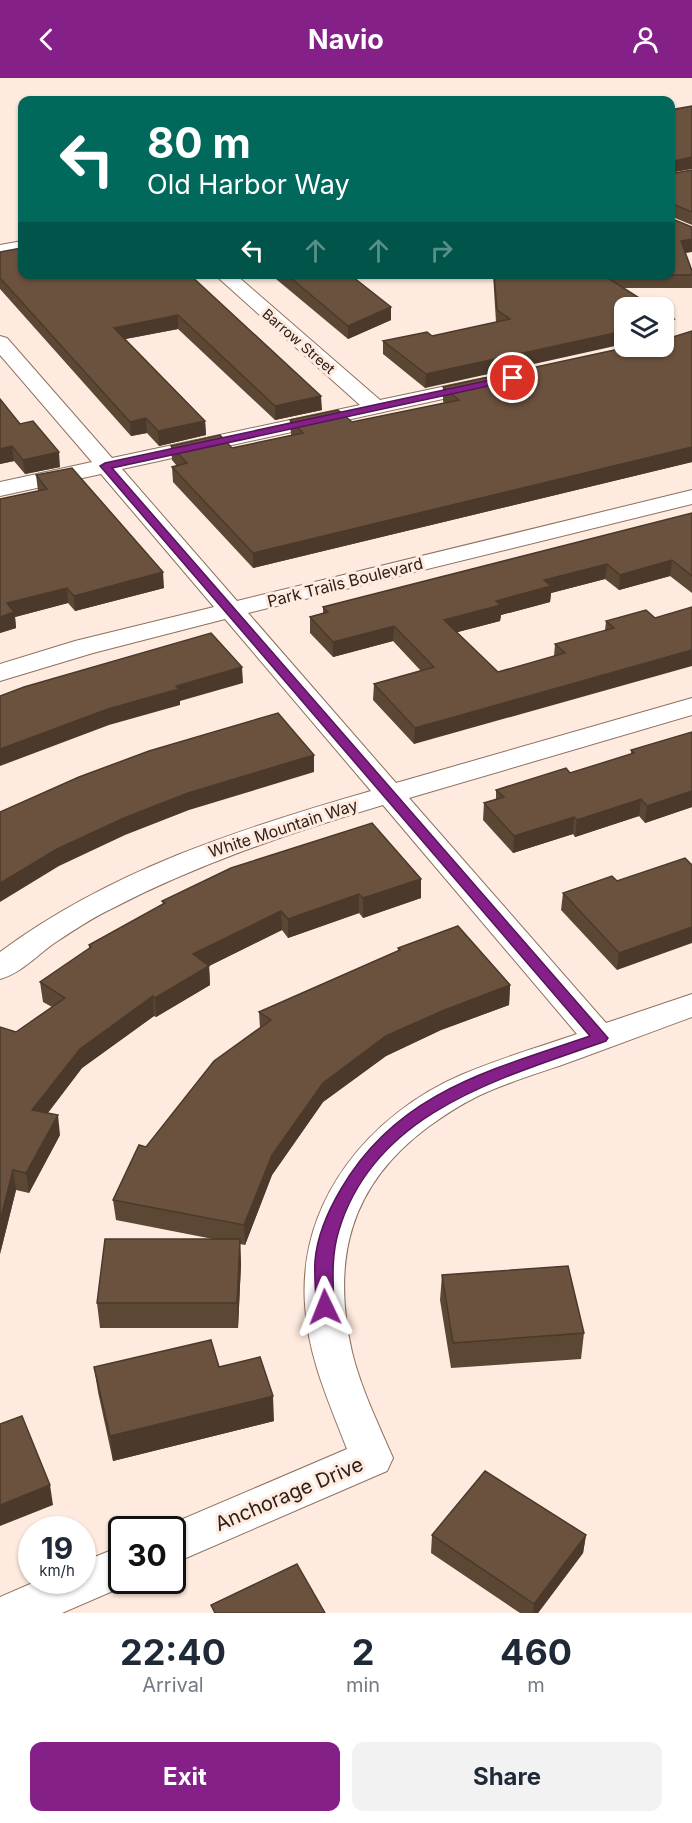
<!DOCTYPE html>
<html lang="en">
<head>
<meta charset="utf-8">
<style>
	:root { --surface:#fff; --page:#f2f2f3; --text:#1f2937; --muted:#747a83; --accent:#852089 }
	body { margin:0; font-family:Inter,sans-serif; background:var(--page); color:var(--text); height:100vh; display:flex; flex-direction:column; font-size:22px; white-space:nowrap }
	* { box-sizing:border-box; margin:0 }
	p { font-size:20px; color:var(--muted) }
	.icon { flex:none; width:33px; height:33px; fill:none; stroke:currentColor; stroke-width:2; stroke-linecap:round; stroke-linejoin:round }
	.map { position:relative; height:1535px; overflow:hidden }
	.side { display:flex; flex-direction:column; background:var(--surface); flex:1 }
	.side>* { flex:none }
	.guide { position:absolute; left:18px; top:18px; width:657px; height:183px; border-radius:12px; box-shadow:0 2px 4px #0004; background:#00695c; color:#fff; overflow:hidden }
	.buttons { position:absolute; left:614px; top:219px; display:grid; gap:12px }
	.buttons a { display:grid; place-items:center; width:60px; height:60px; border-radius:12px; background:var(--surface); box-shadow:0 2px 4px #0004; font-size:30px }
	.speed { position:absolute; left:18px; top:1438px; display:flex; gap:12px; font-size:30px; font-weight:700; text-align:center }
	.speed>* { display:grid; place-content:center; width:78px; height:78px; border-radius:50%; background:var(--surface); box-shadow:0 2px 4px #0004; line-height:1 }
	.speed small { font-size:15px; font-weight:400 }
	.speed .limit { border:3px solid #111; border-radius:9px; background:#fff; color:#111 }
	.pin { position:absolute; display:grid; place-items:center; width:51px; height:51px; color:#fff; margin:-26px; border:3px solid #fff; border-radius:50%; box-shadow:0 2px 6px #0007 }
	.me { position:absolute; width:66px; margin:-33px; rotate:358deg; stroke-linejoin:round; filter:drop-shadow(0 0 4px #0008) }
	.turn { display:flex; align-items:center; gap:21px; height:126px; padding:0 30px; font-size:27px }
	.turn .icon { width:78px; height:78px; stroke-width:2.5 }
	.turn b { display:block; font-size:42px; line-height:51px }
	.lanes { display:flex; align-items:center; height:57px; padding:0 30px; background:#0003; justify-content:center; gap:30px; direction:ltr }
	.lanes .off { opacity:.35 }
	.eta { display:flex; justify-content:space-evenly; align-items:center; height:102px; text-align:center }
	.eta b { font-size:36px; font-weight:700; line-height:42px }
	.cta { display:flex; gap:12px; margin-top:auto; padding:12px 30px }
	.cta a { flex:1; height:69px; border-radius:12px; background:var(--accent); color:#fff; font-size:24px; font-weight:700; line-height:69px; text-align:center }
	.cta a+a { background:var(--page); color:var(--text) }
	header { display:flex; justify-content:space-between; align-items:center; height:78px; padding:0 30px; background:var(--accent); color:#fff; font-size:27px; font-weight:700 }
	.map>svg:first-child { display:block }
	.lines { fill:none; stroke-linecap:round; stroke-linejoin:round }
	.street-casing { stroke:#8d715e; stroke-width:2 }
	.street { fill:#fff; fill-rule:evenodd }
	.wall { fill:#5c4735 }
	.shaded-wall { fill:#4b392b }
	.building { fill:#6b523e; stroke:#4b392b; stroke-width:1.5 }
	.route { fill:#852089; stroke:#561559; stroke-width:1.5 }
	.labels { text-anchor:middle; dominant-baseline:central; stroke-width:6; stroke-linejoin:round; paint-order:stroke }
	.far-street-label { font-size:14px; fill:#2d2119; stroke:#feeade }
	.street-label { font-size:16px; fill:#2d2119; stroke:#feeade }
	.near-street-label { font-size:20px; fill:#2d2119; stroke:#feeade }
</style>
</head>
<body>
<header><svg class="icon" aria-label="back" viewBox="0 0 24 24"><path d="M15 5l-7 7 7 7"/></svg>Navio<svg class="icon" aria-label="person" viewBox="0 0 24 24"><circle cx="12" cy="8" r="4"/><path d="M4 21q1-7 8-7t8 7"/></svg></header>
<div class="map">
<svg width="692" height="1535" viewBox="0 0 692 1535">
	<rect width="100%" height="100%" fill="#feeade"/>
	<g class="lines">
		<g class="street-casing">
			<g id="street">
				<path d="M22,163V173L0,177V167Z"/>
				<path d="M214,196H235L380,322L484,300L491,302L494,306L491,310L484,312L122,391L237,523L692,412V426L248,535L396,705L692,620V637L409,720L606,945L692,916V939C648,955 604,972 559,988C535,996 510,1004 487,1014C466,1023 446,1036 428,1049C350,1107 331,1181 352,1274C361,1311 378,1345 393,1380L387,1393L172,1486V1452H157L347,1371C329,1324 308,1279 305,1227C298,1123 369,1037 461,997C498,981 539,969 577,956L383,727C289,755 198,786 111,831C92,840 74,852 56,864C38,876 22,895 0,901V874C111,792 239,751 371,713L225,541L93,575L0,603V586L75,563L214,529L101,396L0,418V404L92,384L0,277V258L7,260L112,380L360,327Z"/>
				<path d="M122,1468V1503H136L62,1535H0V1519L37,1503H82V1484Z"/>
			</g>
		</g>
		<use href="#street" class="street"/>
	</g>
	<g class="wall">
		<path d="M692,92V147L670,138V96Z"/>
		<path d="M0,174L22,196H189L322,332L275,342L178,251L125,261L205,343L206,357L159,368L147,355L131,358L0,211Z"/>
		<path d="M685,175L692,193V210H624L425,310L383,276V263L432,258L496,244L493,196H670Z"/>
		<path d="M270,196H349L391,242L348,261Z"/>
		<path d="M692,253V384L253,490L173,404L172,389L177,388L172,382L171,368L232,370L291,357L290,342L352,344L444,325L443,323V309L663,268Z"/>
		<path d="M0,321L20,346L60,389L25,396L14,383L0,386Z"/>
		<path d="M36,397L164,510L75,533L68,525L15,539L16,550L0,555V421L38,413Z"/>
		<path d="M692,435V515L670,498L619,512L605,501L551,515L550,524L501,537L500,543L457,554L498,594L554,578L555,566L605,553L606,543L646,532L414,666L373,622L374,606L421,593L393,563L333,579L310,555V539L323,535V529Z"/>
		<path d="M692,654V729L645,745L639,738L575,759L573,756L513,775L483,742L484,725L496,722V712L570,695L631,676V672Z"/>
		<path d="M692,787L617,892L561,832L563,815Z"/>
		<path d="M421,801V820L363,840L359,835L288,860L282,852L209,888L210,907L156,939L154,938L82,990L48,1035L60,1057L29,1115L16,1112L0,1176L16,954L52,929L43,924L40,904L89,871V867L163,826L162,823Z"/>
		<path d="M398,870L510,907L509,927L441,952L386,978L323,1024L272,1097L245,1167L240,1166L241,1186L238,1250H100L97,1225L213,1161L116,1142L113,1122L146,1069L260,950L259,934L398,873Z"/>
		<path d="M442,1197L584,1255L581,1281L451,1290L440,1222Z"/>
		<path d="M94,1289H219L274,1343L113,1383L98,1314Z"/>
		<path d="M432,1457H586L583,1475L538,1535H520L431,1475Z"/>
	</g>
	<g class="shaded-wall">
		<path d="M692,79V91L670,95V84Z"/>
		<path d="M692,161V174L680,176L681,163Z"/>
		<path d="M391,229V242L348,261V248Z"/>
		<path d="M178,237V251L115,263L114,250Z"/>
		<path d="M674,241L672,255L663,258V245Z"/>
		<path d="M624,253V266L425,310L426,296Z"/>
		<path d="M321,318L322,332L275,342V328Z"/>
		<path d="M146,340L147,355L131,358L130,344Z"/>
		<path d="M205,343L206,357L159,368L158,353Z"/>
		<path d="M12,368L14,383L0,386V371Z"/>
		<path d="M692,369V384L253,490V475Z"/>
		<path d="M59,374L60,389L25,396L23,382Z"/>
		<path d="M672,482L670,498L619,512L620,497Z"/>
		<path d="M607,486L605,501L551,515L550,524L501,537L500,543L443,558L444,542L496,523L544,502Z"/>
		<path d="M163,494L164,510L75,533L74,518Z"/>
		<path d="M67,510L68,525L15,539L16,550L0,555V539L7,525Z"/>
		<path d="M394,548L393,563L333,579V564Z"/>
		<path d="M692,572V588L414,666L415,650Z"/>
		<path d="M242,589L243,605L180,623V627L109,647L0,688V671L108,631L176,608Z"/>
		<path d="M314,677V694L189,732L125,757L59,788L0,824V805L57,771L124,740L188,715Z"/>
		<path d="M692,713V729L645,745L647,728Z"/>
		<path d="M641,721L639,738L575,759L577,742Z"/>
		<path d="M574,739L573,756L513,775L514,758Z"/>
		<path d="M421,801V820L363,840V820Z"/>
		<path d="M359,816V835L288,860V841Z"/>
		<path d="M281,833L282,852L209,888L210,907L156,939L155,920L193,876Z"/>
		<path d="M692,849V865L617,892L619,875Z"/>
		<path d="M510,907L509,927L441,952L386,978L323,1024L272,1097L245,1167L244,1147L272,1077L323,1005L386,958L442,933Z"/>
		<path d="M153,918L154,938L82,990L35,1051L32,1032L80,971Z"/>
		<path d="M58,1037L60,1057L29,1115L26,1095Z"/>
		<path d="M13,1092L16,1112L0,1176V1143Z"/>
		<path d="M240,1161L241,1186L238,1250L237,1225Z"/>
		<path d="M273,1318L274,1343L113,1383L110,1358Z"/>
		<path d="M50,1407L53,1427L0,1448V1427Z"/>
		<path d="M586,1457L583,1475L538,1535H533L534,1526Z"/>
	</g>
	<g class="building">
		<path d="M692,28V79L670,84V32Z"/>
		<path d="M692,92V134L670,125V96Z"/>
		<path d="M670,140L692,149V161L681,163L692,193V197H603L655,230H624V253L426,296L383,263L427,254L432,258L510,241L497,232L494,196H670Z"/>
		<path d="M22,170V196H189L321,318L275,328L178,237L114,250L205,343L158,353L146,340L130,344L0,200V174Z"/>
		<path d="M286,196H349L391,229L348,248Z"/>
		<path d="M663,235L674,241L663,245Z"/>
		<path d="M692,253V369L253,475L172,389L187,385L171,368L220,357L232,370L303,355L290,342L338,332L352,344L459,322L443,309L633,268H663V262Z"/>
		<path d="M0,321L20,346L33,343L59,374L23,382L12,368L0,371Z"/>
		<path d="M72,390L163,494L74,518L67,510L7,525L14,534L0,539V421L47,411L36,397Z"/>
		<path d="M692,435V498L672,482L620,497L607,486L544,502L551,508L496,523L501,527L444,542L498,594L565,575L555,566L614,550L606,543L646,532L655,540L692,529V572L415,650L374,606L434,589L394,548L333,564L310,539L328,534L323,529Z"/>
		<path d="M211,555L242,589L176,608L179,611L108,631L0,671V618L24,609Z"/>
		<path d="M278,635L314,677L188,715L124,740L57,771L0,805V734L79,699L149,673Z"/>
		<path d="M692,654V713L647,728L641,721L577,742L574,739L514,758L484,725L504,719L496,712L566,690L570,695L634,675L631,672Z"/>
		<path d="M372,745L421,801L363,820L359,816L288,841L281,833L193,876L209,888L155,920L153,918L80,971L32,1032L58,1037L26,1095L13,1092L0,1143V949L16,954L65,920L40,904L91,869L89,867L165,825L162,823L231,790Z"/>
		<path d="M685,780L692,787V849L619,875L563,815L612,798L617,803Z"/>
		<path d="M458,848L510,907L442,933L386,958L323,1005L272,1077L244,1147L113,1122L139,1067L146,1069L214,983L271,942L259,934L400,872L398,870Z"/>
		<path d="M105,1161H240L237,1225H97Z"/>
		<path d="M568,1188L584,1255L453,1265L442,1197Z"/>
		<path d="M211,1262L219,1289L260,1279L273,1318L110,1358L94,1289Z"/>
		<path d="M22,1338L50,1407L0,1427V1346Z"/>
		<path d="M485,1393L586,1457L534,1526L432,1457Z"/>
		<path d="M297,1486L325,1535H215L211,1527Z"/>
	</g>
	<path class="route" d="M513,297L516,298V302L112,390L608,960L606,963C502,1000 375,1033 339,1152C331,1177 333,1203 334,1229L331,1234L325,1236L318,1234L316,1229C316,1214 314,1198 315,1183C317,1158 328,1133 341,1111C397,1014 491,992 590,958L100,388L105,385Z"/>
	<g class="labels">
		<g class="far-street-label">
			<text transform="translate(299 263) rotate(41)">Barrow Street</text>
		</g>
		<g class="street-label">
			<text transform="translate(345 504) rotate(-14)">Park Trails Boulevard</text>
			<text transform="translate(283 750) rotate(-18)">White Mountain Way</text>
		</g>
		<g class="near-street-label">
			<text transform="translate(289 1416) rotate(-23)">Anchorage Drive</text>
		</g>
	</g>
</svg>
<div class="buttons">
<a><svg class="icon" aria-label="layers" viewBox="0 0 24 24"><path d="M12 4l9 5-9 5-9-5zM3 14l9 5 9-5"/></svg></a>
</div>
<div class="speed"><div>19<small>km/h</small></div><div class="limit">30</div></div>
<div class="pin" style="left:513px;top:300px;background:#d93025"><svg class="icon" aria-label="arrive" viewBox="0 0 24 24"><path d="M6 21V4h12l-3 4 3 4H6"/></svg></div>
<svg class="me" style="left:325px;top:1229px" viewBox="-20 -20 40 40"><path d="M0-17L14 15 0 8-14 15z" fill="#852089" stroke="#fff" stroke-width="4"/></svg>
<div class="guide">
<div class="turn"><svg class="icon" aria-label="left" viewBox="0 0 24 24"><path d="M17 20v-9H6M10 6l-5 5 5 5"/></svg><div><b>80 m</b>Old Harbor Way</div></div>
<div class="lanes"><svg class="icon" aria-label="left" viewBox="0 0 24 24"><path d="M17 20v-9H6M10 6l-5 5 5 5"/></svg><svg class="icon off" aria-label="ahead" viewBox="0 0 24 24"><path d="M12 20V5M6 11l6-6 6 6"/></svg><svg class="icon off" aria-label="ahead" viewBox="0 0 24 24"><path d="M12 20V5M6 11l6-6 6 6"/></svg><svg class="icon off" aria-label="right" viewBox="0 0 24 24"><path d="M7 20v-9h11M14 6l5 5-5 5"/></svg></div>
</div>
</div>
<section class="side">
<div class="eta">
<div><b>22:40</b><p>Arrival</p></div>
<div><b>2</b><p>min</p></div>
<div><b>460</b><p>m</p></div>
</div>
<div class="cta"><a>Exit</a><a>Share</a></div>
</section>
</body>
</html>
